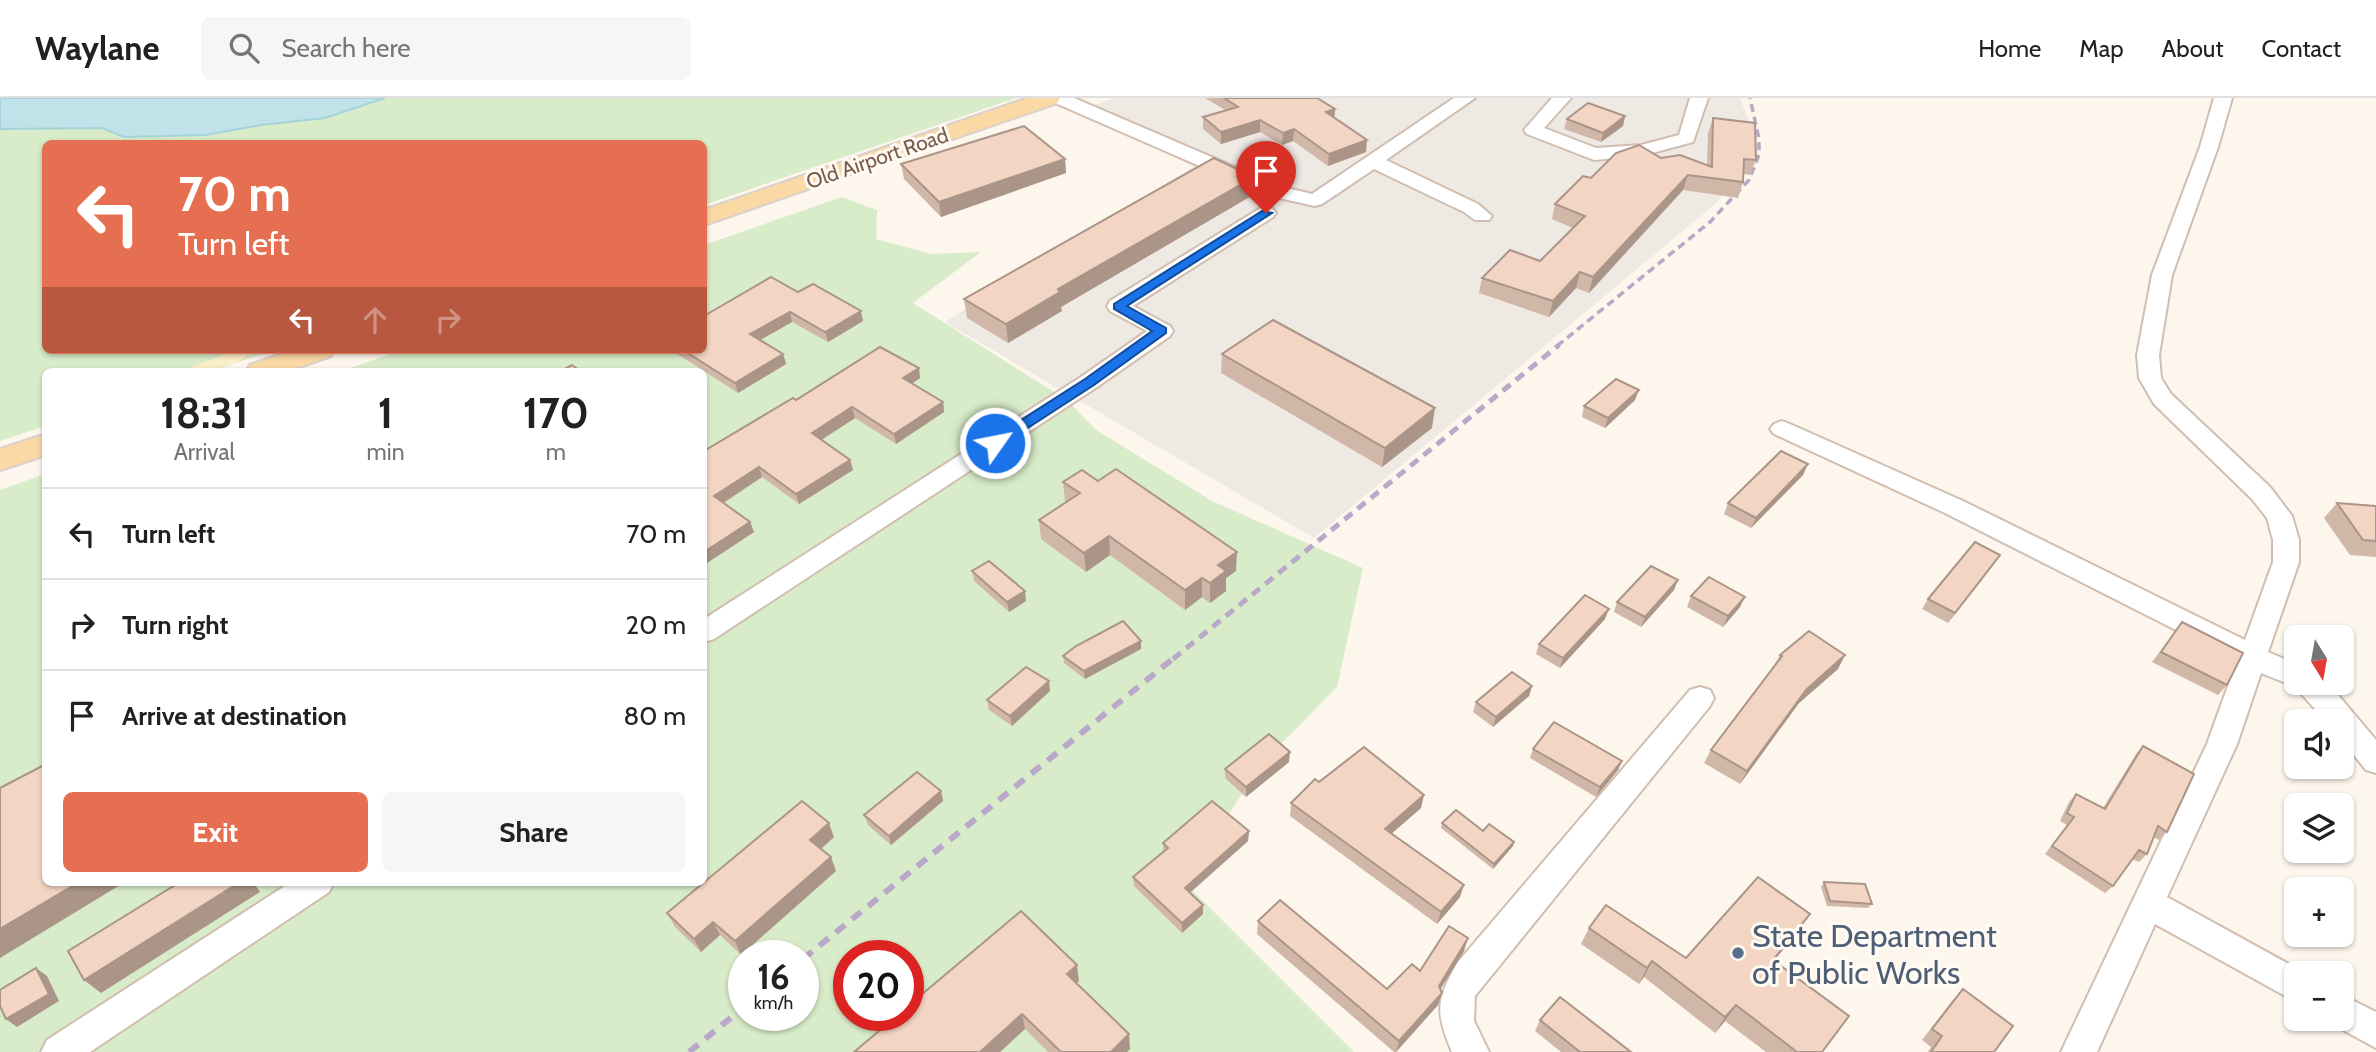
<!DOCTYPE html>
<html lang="en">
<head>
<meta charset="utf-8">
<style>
	:root { --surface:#fff; --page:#f6f6f6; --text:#202124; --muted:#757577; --line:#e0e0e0; --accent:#e76f51 }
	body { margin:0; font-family:Cabin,sans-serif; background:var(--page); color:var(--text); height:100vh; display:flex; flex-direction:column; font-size:26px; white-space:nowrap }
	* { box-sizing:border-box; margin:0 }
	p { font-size:23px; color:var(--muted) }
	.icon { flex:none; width:38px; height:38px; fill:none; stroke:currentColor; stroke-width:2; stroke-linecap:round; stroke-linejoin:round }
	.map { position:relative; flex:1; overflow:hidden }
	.drawer { position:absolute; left:42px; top:270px; width:665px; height:518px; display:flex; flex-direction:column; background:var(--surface); border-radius:10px; box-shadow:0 2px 5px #0004 }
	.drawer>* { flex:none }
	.guide { position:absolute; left:42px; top:42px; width:665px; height:214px; border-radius:10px; box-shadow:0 2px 5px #0004; background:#e76f51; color:#fff; overflow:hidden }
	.needle { width:46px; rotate:169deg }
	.fabs { position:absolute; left:2284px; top:527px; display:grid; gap:14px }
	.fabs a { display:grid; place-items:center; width:70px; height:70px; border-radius:10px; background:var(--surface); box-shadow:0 2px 5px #0004; font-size:35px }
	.speed { position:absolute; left:728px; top:842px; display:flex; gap:14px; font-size:35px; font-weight:700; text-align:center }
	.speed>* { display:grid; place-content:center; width:91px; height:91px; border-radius:50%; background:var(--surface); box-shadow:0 2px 5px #0004; line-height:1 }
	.speed small { font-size:18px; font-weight:400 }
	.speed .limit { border:10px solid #d22; background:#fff; color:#111 }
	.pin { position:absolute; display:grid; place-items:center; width:60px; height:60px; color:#fff; margin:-72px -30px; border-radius:50% 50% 50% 0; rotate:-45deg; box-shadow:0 0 7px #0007 }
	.pin .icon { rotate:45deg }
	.me { position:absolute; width:77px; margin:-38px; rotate:57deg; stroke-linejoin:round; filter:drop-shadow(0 0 5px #0008) }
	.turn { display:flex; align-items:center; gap:24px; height:147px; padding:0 21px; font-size:32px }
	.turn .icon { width:91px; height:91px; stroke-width:2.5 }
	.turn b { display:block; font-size:49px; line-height:60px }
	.lanes { display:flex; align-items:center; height:66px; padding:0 21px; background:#0003; justify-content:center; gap:35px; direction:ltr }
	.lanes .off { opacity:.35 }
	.eta { display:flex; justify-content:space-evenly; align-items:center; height:119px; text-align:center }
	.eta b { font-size:42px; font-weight:700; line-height:49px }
	.primary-button { display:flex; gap:14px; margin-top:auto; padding:14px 21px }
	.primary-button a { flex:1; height:80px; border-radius:10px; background:var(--accent); color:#fff; font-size:28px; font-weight:700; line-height:80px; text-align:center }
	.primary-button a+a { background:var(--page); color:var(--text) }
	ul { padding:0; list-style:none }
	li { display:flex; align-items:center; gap:21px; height:91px; padding:0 21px; border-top:2px solid var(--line) }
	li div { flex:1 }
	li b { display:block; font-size:26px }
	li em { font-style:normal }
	header { display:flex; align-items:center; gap:42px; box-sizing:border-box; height:98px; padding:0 35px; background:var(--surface); border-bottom:2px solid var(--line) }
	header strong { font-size:33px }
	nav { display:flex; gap:38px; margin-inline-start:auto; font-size:24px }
	.search { width:490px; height:63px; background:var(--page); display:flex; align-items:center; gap:18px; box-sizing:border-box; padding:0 24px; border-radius:10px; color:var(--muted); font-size:26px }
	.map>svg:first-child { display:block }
	.industrial { fill:#efe9e4 }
	.green { fill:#d8ecc9; fill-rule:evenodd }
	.sand { fill:#fcefc7 }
	.water { fill:#bfe3e8; stroke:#a5d3da; stroke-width:2 }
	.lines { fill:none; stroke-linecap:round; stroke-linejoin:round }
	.minor-casing { stroke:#d1beb0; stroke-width:4 }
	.major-casing { stroke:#dad1cd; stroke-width:4 }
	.minor { fill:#fff; fill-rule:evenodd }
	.major { fill:#fbd9a5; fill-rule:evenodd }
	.rail-far2 { stroke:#b9a8c9; stroke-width:3.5; stroke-dasharray:8 5; stroke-linecap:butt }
	.rail-far1 { stroke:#b9a8c9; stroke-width:5; stroke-dasharray:10 7; stroke-linecap:butt }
	.rail { stroke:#b9a8c9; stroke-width:6; stroke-dasharray:12 9; stroke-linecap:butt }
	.wall { fill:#d1b7a8 }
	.shaded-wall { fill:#aa9588 }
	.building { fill:#f3d5c3; stroke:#aa9588; stroke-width:2 }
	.route { fill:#1a73e8; stroke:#114b97; stroke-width:2 }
	.service-dot { fill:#5c6f8a; stroke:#fffaf3; stroke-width:2.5 }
	.labels { text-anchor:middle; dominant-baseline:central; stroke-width:6; stroke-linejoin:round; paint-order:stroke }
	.far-street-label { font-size:21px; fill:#7a5c4d; stroke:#fffaf3 }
	.near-service-label { font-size:32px; fill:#4e5e75; stroke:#fffaf3; text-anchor:start }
</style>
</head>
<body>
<header>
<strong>Waylane</strong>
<div class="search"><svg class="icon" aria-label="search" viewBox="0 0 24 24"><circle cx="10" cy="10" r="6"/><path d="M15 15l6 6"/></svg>Search here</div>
<nav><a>Home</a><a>Map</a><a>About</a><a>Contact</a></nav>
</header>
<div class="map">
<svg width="2376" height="954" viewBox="0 0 2376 954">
	<rect width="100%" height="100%" fill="#fdf6ec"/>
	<path class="industrial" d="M1114,0H1740L1758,46L1749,70L1714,107L1314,440L945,224L1193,69L1089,9Z"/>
	<g class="green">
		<path d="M385,0H1016L704,107V46H46V252H274L211,273H46L45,328L0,343V31L102,30L124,39L205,37L261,27L325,20Z"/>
		<path d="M842,99L877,112L876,141L931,156L981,154L913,205L1067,302L1096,332L1212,403L1363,470L1337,589L1263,664L1184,784L1354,954H0V392L45,376L46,784H704V273H342L402,252H704V147ZM744,858H803V917H744ZM849,858H908V917H849Z"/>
	</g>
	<path class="sand" d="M237,252H254C238,270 203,273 181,273Z"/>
	<path class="water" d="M0,0H385L325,20L261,27L205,37L124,39L102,30L0,31Z"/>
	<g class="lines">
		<g class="minor-casing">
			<g id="minor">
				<path d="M1050,0H1074L1279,88L1312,96L1454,0H1475L1386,62L1478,106L1492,118L1489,122H1475L1464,114L1374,71L1322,106L1315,108L1266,97L1053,4Z"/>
				<path d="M1552,0H1571L1544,30L1596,50L1641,47L1679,37L1690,0H1708L1693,44L1641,58L1594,62L1527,36L1524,32Z"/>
				<path d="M2214,0H2232L2218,49L2172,177L2159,257L2161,280L2171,296L2270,389L2292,418L2299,442V464L2268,554L2296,566V584L2328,585L2376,642V675L2366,672L2342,642V623H2326L2294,588L2261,575L2237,646L2167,799L2305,875H2296V904L2155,826L2097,954H2061L2207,646L2237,563L1945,415L1774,336L1770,331L1774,326L1782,323L1790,326L1963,403L2245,542L2273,464V442L2267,420L2252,401L2154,306L2139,280L2137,257L2152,177L2200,49Z"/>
				<path d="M1266,109L1273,111L1276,115L1273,119L1133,208L1170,228L1173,233L1170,238L1097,289L714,541L704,544V521L1081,279L1147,233L1110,213L1107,208L1110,203L1259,111Z"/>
				<path d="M1700,589L1710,592L1714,600L1710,608L1475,898L1474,923L1489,954H1452C1435,915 1436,901 1458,864L1690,592Z"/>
				<path d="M291,784H334L329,794L90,954H41L47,942Z"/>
				<path d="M2342,897L2376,914V950L2330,925L2328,920H2342Z"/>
			</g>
		</g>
		<g class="major-casing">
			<g id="major">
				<path d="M1028,0H1060L1057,5L704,127V112Z"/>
				<path d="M293,252H335L331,258L288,273H246L250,267Z"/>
				<path d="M46,336V357L0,372V351Z"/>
			</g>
		</g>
		<use href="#minor" class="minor"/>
		<use href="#major" class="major"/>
		<path class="rail-far2" d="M1557,248L1710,124L1749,82L1759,57V41L1750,0"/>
		<path class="rail-far1" d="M1173,561L1559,247"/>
		<g class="rail">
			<path d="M803,861L1175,559"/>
			<path d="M689,954L744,909"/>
		</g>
	</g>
	<g class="wall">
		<path d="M1205,0H1317L1335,11L1334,20L1366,54L1328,68L1293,43L1282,47L1260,34L1221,46L1203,31V19L1225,12Z"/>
		<path d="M1625,18L1623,28L1601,44L1564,31L1567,21Z"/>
		<path d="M1713,20L1756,62L1750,77L1744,76L1743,84L1738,100L1683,92L1589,195L1576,190L1549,219L1479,195L1482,180L1540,163L1573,130L1552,121L1555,106L1661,60L1707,67L1708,35Z"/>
		<path d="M1065,61L1066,75L941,119L904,81L901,66Z"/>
		<path d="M1254,79L1253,97L1061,209L1062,213L1008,245L967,220L964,201Z"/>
		<path d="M798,194L863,223L828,244L792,224L760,242L783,256L786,266L738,295L671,252H704Z"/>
		<path d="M1222,256L1432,330L1382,369L1221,275Z"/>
		<path d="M920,280L912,286L943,304L944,314L896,346L855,320L821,342L850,362L853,372L799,406L762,379L724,405L750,424L754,434L704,467V353L796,302Z"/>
		<path d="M1635,302L1605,330L1582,319L1584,308Z"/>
		<path d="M1803,377L1751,430L1724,416L1728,405Z"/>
		<path d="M1063,384L1236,473L1226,480V493L1210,505L1202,499L1185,512L1110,457L1086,474L1041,441L1039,422L1066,404L1065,403Z"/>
		<path d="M2337,405L2376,408V459L2350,457L2324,420Z"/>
		<path d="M1993,467L1948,525L1922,511L1928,501Z"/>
		<path d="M972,473L1026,503L1009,514L974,483Z"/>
		<path d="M1674,492L1641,529L1614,514L1617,504Z"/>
		<path d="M1691,498L1740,509L1723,529L1687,509Z"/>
		<path d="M1605,521L1560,570L1536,556L1539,546Z"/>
		<path d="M2182,524L2227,587L2218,597L2152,564Z"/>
		<path d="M1141,551L1085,581L1064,565L1063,558Z"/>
		<path d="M1780,557L1838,571L1799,605L1740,686L1704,665L1711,652L1773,570Z"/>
		<path d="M1532,588L1529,598L1493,629L1473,614L1476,604Z"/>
		<path d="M1050,593L1012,628L989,612L987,602Z"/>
		<path d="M2143,648L2167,734L2159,742L2154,739L2147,756L2139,764L2132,761L2113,788L2105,795L2045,756L2067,727L2060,723L2069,704L2076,696L2103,710L2136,656Z"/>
		<path d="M1533,651L1622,663L1618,672L1596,699L1530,660Z"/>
		<path d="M1289,664L1246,699L1225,680V671Z"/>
		<path d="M1319,684L1421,710L1392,735L1460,799L1437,826L1290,718L1291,705Z"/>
		<path d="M941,693L943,703L891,747L868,727L864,717Z"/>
		<path d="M1442,725L1483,733L1514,744L1513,748L1493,771L1441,730Z"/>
		<path d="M1249,733L1248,743L1190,795L1203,807V816L1182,835L1134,788L1133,779L1163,754V745Z"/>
		<path d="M834,739L821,751L836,773L741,857L720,837L701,854L675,829L667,815Z"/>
		<path d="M1824,784L1872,806L1868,810L1827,808L1821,789Z"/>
		<path d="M1810,816L1799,832L1774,863L1822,954H1766L1725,923L1715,935L1644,879L1639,886L1581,846L1589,830L1686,860Z"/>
		<path d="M1258,823L1387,891L1420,873L1464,853L1440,892L1442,895L1438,907L1396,954H1394L1257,836Z"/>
		<path d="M1079,883L1076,885L1130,951L1127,954H1048L1025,931L854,954Z"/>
		<path d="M1963,891L1994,954H1928L1931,949L1922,942L1952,903Z"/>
		<path d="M1540,922L1631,954H1561L1535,933Z"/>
	</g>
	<g class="shaded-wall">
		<path d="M1335,11L1334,23L1326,14Z"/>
		<path d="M1625,18L1623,28L1601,44L1603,35Z"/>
		<path d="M1260,22V34L1221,46V34Z"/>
		<path d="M1294,31L1293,43L1282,47L1283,35Z"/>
		<path d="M1367,42L1366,54L1328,68L1329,56Z"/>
		<path d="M1065,61L1066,75L941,119L939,104Z"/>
		<path d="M1688,77L1683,92L1589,195L1593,179Z"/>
		<path d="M1254,79L1253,97L1061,209L1062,213L1008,245L1006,226L1058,191Z"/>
		<path d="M1580,174L1576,190L1549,219L1553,203Z"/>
		<path d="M861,213L863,223L828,244L825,234Z"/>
		<path d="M790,214L792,224L753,246L750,236Z"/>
		<path d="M783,256L786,266L738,295L735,285Z"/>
		<path d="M919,270L920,280L905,290L903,280Z"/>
		<path d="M1639,292L1635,302L1605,330L1608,320Z"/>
		<path d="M943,304L944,314L896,346L894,336Z"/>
		<path d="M852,309L855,320L815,346L812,335Z"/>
		<path d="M1435,310L1432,330L1382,369L1385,350Z"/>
		<path d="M850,362L853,372L799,406L796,396Z"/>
		<path d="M1808,366L1803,377L1751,430L1756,420Z"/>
		<path d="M759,369L762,379L718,408L714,398Z"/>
		<path d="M750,424L754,434L704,467V454Z"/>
		<path d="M1109,438L1110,457L1086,474L1084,455Z"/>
		<path d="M1237,454L1236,473L1226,480V493L1210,505V485L1218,467Z"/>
		<path d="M2000,457L1993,467L1948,525L1955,515Z"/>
		<path d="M1202,480V499L1185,512V492Z"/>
		<path d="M1678,482L1674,492L1641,529L1645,519Z"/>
		<path d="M1025,493L1026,503L1009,514L1007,504Z"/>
		<path d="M1745,499L1740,509L1723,529L1728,518Z"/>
		<path d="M1609,511L1605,521L1560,570L1563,560Z"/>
		<path d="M1141,543V551L1085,581L1084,573Z"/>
		<path d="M1845,557L1838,571L1799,605L1740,686L1747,673L1806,592Z"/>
		<path d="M1049,583L1050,593L1012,628L1010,618Z"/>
		<path d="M1532,588L1529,598L1493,629L1496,619Z"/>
		<path d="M1290,654L1289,664L1246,699V689Z"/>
		<path d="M1622,663L1618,672L1596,699L1600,689Z"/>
		<path d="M941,693L943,703L891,747L889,738Z"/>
		<path d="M1424,697L1421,710L1383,743L1385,731Z"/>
		<path d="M829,725L834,739L815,756L810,742Z"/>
		<path d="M1249,733L1248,743L1185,799V790Z"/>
		<path d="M1514,744L1513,748L1493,771L1494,766Z"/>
		<path d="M831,759L836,773L741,857L735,843Z"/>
		<path d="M79,784H125L0,860V831Z"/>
		<path d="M240,784H253L260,794L101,895L84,882Z"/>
		<path d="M1464,787L1460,799L1437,826L1441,814Z"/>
		<path d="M1203,807V816L1182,835V825Z"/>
		<path d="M1810,816L1799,832L1762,877L1773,862Z"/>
		<path d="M713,824L720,837L701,854L694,841Z"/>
		<path d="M1468,840L1464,853L1435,900L1439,888Z"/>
		<path d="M1652,863L1644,879L1639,886L1647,870Z"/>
		<path d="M1077,867L1079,883L1069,892L1067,876Z"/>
		<path d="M36,870L47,878L59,903L17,929L6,921Z"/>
		<path d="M1442,895L1438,907L1396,954L1399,943Z"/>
		<path d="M1736,907L1725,923L1715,935L1725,919Z"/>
		<path d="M1022,916L1025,931L1000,954H980Z"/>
		<path d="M1129,936L1130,951L1127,954H1111Z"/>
	</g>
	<g class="building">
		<path d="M1224,0H1317L1335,11L1326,14L1367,42L1329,56L1294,31L1283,35L1260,22L1221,34L1203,19L1238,9Z"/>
		<path d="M1588,5L1625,18L1603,35L1567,21Z"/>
		<path d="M1713,20L1755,25L1756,62L1744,61L1743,84L1688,77L1593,179L1580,174L1553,203L1482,180L1510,152L1540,163L1585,118L1555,106L1583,78L1591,80L1616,55L1639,47L1661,60L1680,57L1712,69Z"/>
		<path d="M1024,28L1065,61L939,104L901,66Z"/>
		<path d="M1214,60L1254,79L1058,191L1060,194L1006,226L964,201Z"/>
		<path d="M771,179L798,194L813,186L861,213L825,234L790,214L750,236L783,256L735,285L683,252H704V218Z"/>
		<path d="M1273,222L1435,310L1385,350L1222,256Z"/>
		<path d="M880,249L919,270L903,280L943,304L894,336L852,309L812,335L850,362L796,396L759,369L714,398L750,424L704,454V353L793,300L796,302Z"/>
		<path d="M572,267L580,273H561Z"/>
		<path d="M1616,281L1639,292L1608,320L1584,308Z"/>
		<path d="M1781,353L1808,366L1756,420L1728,405Z"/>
		<path d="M1116,371L1237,454L1218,467L1226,473L1210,485L1202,480L1185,492L1109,438L1084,455L1039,422L1080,395L1063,384L1082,372L1098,383Z"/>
		<path d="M2337,405L2376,408V443L2363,442Z"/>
		<path d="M1975,444L2000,457L1955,515L1928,501Z"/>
		<path d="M989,463L1025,493L1007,504L972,473Z"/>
		<path d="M1651,468L1678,482L1645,519L1617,504Z"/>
		<path d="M1709,479L1745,499L1728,518L1691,498Z"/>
		<path d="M1585,497L1609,511L1563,560L1539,546Z"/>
		<path d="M1123,523L1141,543L1084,573L1063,558L1076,548Z"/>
		<path d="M2182,524L2243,555L2227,587L2161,554Z"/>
		<path d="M1809,533L1845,557L1806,592L1747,673L1711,652L1782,558L1780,557Z"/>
		<path d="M1026,569L1049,583L1010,618L987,602Z"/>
		<path d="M1512,574L1532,588L1496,619L1476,604Z"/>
		<path d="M1554,624L1622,663L1600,689L1533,651Z"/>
		<path d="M1269,636L1290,654L1246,689L1225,671Z"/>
		<path d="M2143,648L2194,676L2167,734L2158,728L2147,756L2139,752L2113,788L2052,748L2074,719L2067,715L2076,696L2105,711Z"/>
		<path d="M1364,649L1424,697L1385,731L1464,787L1441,814L1291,705L1315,681L1319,684Z"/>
		<path d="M46,666V784H79L0,831V690Z"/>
		<path d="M917,674L941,693L889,738L864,717Z"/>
		<path d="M802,703L829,725L810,742L831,759L735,843L713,824L694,841L667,815Z"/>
		<path d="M1212,703L1249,733L1185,790L1203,807L1182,825L1133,779L1168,750L1163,745Z"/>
		<path d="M1456,712L1483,733L1489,726L1514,744L1494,766L1442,725Z"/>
		<path d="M1758,779L1810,816L1773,862L1849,918L1822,954H1797L1736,907L1725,919L1652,863L1647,870L1589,830L1606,807L1686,860Z"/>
		<path d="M180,784H240L84,882L68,853Z"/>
		<path d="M1824,784L1865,786L1872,806L1830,803Z"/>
		<path d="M1280,802L1387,891L1412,866L1420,873L1449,828L1468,840L1439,888L1442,895L1399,943L1258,823Z"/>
		<path d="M1021,813L1077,867L1067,876L1129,936L1111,954H1061L1022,916L980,954H854L898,917H908V908Z"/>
		<path d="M36,870L49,896L6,921L0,908V892Z"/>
		<path d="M1963,891L2013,928L1994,954H1931L1942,938L1932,931Z"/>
		<path d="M1560,899L1631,954H1580L1540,922Z"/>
	</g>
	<path class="route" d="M1262,113L1272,115L1127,208L1166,230V235L1094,287L1000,348H990L988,345L990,342L1085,281L1152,233L1114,211V206Z"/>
	<circle class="service-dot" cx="1738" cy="855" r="7"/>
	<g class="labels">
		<g class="far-street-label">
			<text transform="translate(877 60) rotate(-19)">Old Airport Road</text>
		</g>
		<g class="near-service-label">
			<text x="1752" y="837">State Department<tspan x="1752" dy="37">of Public Works</tspan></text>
		</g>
	</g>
</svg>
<div class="fabs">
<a><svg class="needle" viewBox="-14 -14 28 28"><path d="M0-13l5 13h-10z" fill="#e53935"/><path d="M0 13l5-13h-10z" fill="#757577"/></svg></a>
<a><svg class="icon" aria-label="sound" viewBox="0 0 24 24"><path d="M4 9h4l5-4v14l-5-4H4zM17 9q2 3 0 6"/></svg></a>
<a><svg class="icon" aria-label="layers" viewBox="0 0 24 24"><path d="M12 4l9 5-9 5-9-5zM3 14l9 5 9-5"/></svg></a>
<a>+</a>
<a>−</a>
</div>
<div class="speed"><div>16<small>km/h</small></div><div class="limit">20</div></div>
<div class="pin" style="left:1266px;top:115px;background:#d93025"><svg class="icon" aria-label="arrive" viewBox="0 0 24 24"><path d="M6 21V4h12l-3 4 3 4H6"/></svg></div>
<svg class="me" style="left:995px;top:345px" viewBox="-20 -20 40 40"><circle r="17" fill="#1a73e8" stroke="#fff" stroke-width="3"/><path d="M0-11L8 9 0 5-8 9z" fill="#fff"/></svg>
<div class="guide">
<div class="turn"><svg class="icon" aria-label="left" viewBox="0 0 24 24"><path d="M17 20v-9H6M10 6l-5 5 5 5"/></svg><div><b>70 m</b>Turn left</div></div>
<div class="lanes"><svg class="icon" aria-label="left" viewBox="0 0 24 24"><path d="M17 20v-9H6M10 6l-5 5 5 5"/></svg><svg class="icon off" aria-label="ahead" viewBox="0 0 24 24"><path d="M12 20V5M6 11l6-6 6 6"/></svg><svg class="icon off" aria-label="right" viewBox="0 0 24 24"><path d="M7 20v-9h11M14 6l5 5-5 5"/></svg></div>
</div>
<section class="drawer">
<div class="eta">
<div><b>18:31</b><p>Arrival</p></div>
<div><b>1</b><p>min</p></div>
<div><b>170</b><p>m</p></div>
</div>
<ul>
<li><svg class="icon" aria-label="left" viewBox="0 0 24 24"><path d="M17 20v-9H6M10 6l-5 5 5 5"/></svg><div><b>Turn left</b></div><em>70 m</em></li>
<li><svg class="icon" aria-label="right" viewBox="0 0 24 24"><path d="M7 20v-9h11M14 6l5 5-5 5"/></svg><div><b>Turn right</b></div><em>20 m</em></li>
<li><svg class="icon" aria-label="arrive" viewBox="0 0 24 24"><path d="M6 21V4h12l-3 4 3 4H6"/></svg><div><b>Arrive at destination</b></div><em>80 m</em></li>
</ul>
<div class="primary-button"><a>Exit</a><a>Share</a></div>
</section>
</div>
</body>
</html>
